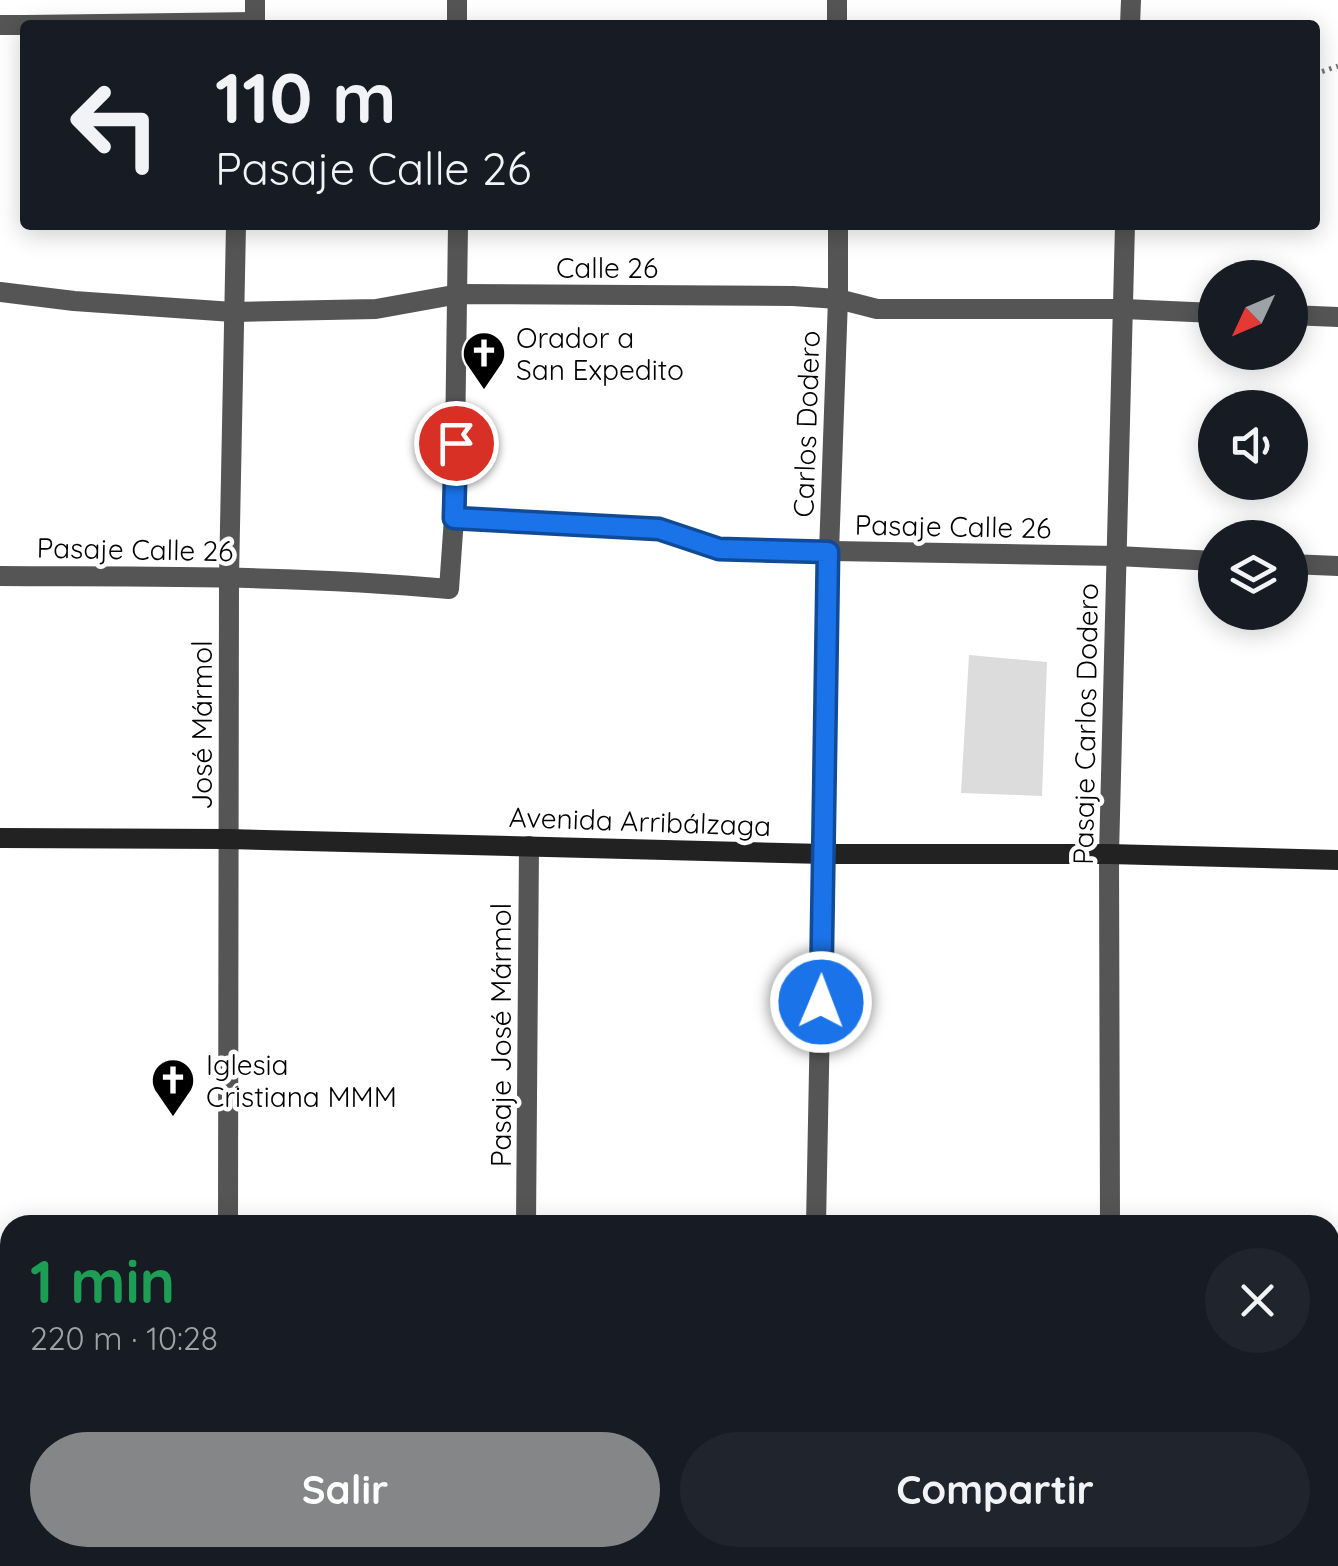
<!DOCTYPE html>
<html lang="es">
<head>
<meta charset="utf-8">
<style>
	:root { --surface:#171b24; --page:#20242c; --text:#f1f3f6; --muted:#9ea1a6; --accent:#858687 }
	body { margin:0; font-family:Quicksand,sans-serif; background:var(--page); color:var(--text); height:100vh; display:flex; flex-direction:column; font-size:38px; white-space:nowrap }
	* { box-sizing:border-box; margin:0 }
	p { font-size:32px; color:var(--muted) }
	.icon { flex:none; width:55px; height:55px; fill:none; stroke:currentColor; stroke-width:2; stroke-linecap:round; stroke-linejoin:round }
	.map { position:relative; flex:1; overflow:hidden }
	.panel { position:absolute; left:0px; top:1215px; width:1340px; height:352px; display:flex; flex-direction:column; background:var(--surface); border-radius:30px 30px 0 0; box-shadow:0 5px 25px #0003 }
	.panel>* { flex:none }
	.top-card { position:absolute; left:20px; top:20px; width:1300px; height:210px; border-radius:10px; box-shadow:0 5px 25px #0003; background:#171b24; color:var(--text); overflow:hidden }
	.needle { width:65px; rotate:226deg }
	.buttons { position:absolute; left:1198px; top:260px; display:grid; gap:20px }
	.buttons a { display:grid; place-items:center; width:110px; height:110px; border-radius:50%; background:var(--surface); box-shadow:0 5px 25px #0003; font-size:50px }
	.pin { position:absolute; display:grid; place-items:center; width:85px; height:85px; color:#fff; margin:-42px; border:5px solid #fff; border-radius:50%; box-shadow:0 2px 10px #0007 }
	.me { position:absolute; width:110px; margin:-55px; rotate:1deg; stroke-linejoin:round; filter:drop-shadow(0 0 8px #0008) }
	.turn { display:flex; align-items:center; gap:35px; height:210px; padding:0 30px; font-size:45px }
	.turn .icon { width:130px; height:130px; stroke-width:2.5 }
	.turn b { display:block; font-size:70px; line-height:85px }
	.round { display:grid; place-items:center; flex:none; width:105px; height:105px; border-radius:52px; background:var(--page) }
	.summary { display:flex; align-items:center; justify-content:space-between; height:170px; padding:0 30px }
	h1 { font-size:60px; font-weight:700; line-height:75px; color:#1e9e55 }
	.action { display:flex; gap:20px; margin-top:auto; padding:20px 30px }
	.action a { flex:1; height:115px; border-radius:60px; background:var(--accent); color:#fff; font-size:40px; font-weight:700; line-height:115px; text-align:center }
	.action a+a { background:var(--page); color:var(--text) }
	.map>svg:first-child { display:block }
	.green { fill:#dcdcdc }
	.building { fill:#c4c4c4; stroke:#999; stroke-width:2.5 }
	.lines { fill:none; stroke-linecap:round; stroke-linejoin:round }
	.path { stroke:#777; stroke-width:5; stroke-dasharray:2.5 5; stroke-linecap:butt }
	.street { stroke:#555; stroke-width:20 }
	.secondary { stroke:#222; stroke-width:20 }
	.route-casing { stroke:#114b97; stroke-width:25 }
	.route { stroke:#1a73e8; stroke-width:18 }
	.labels { text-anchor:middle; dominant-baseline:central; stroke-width:9; stroke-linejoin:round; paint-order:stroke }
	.street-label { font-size:28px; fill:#000; stroke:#fff }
	.poi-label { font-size:28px; fill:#000; stroke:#fff; text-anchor:start }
</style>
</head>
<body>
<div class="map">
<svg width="1338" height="1566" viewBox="0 0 1338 1566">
	<rect width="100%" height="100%" fill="#fff"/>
	<path class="green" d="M969,655L1047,662L1042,796L961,793Z"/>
	<g class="building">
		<path d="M849,1558H893L892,1566H849Z"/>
		<rect x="932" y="1558" width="49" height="8"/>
	</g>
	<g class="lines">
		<path class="path" d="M1315,74L1338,66"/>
		<g class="street">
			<path d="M457,0V25"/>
			<path d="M837,0V25"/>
			<path d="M0,25H25"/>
			<path d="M26,25L255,22"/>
			<path d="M255,25V0"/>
			<path d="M1130,25L1131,0"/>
			<path d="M0,292L74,301L233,312L376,309L459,294L793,296L838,299L877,309H1124L1215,313"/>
			<path d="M1290,315L1338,317"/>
			<path d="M454,518L659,529L719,549L1117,556L1215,561"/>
			<path d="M1290,564L1338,566"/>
			<path d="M0,576C150,577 300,575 449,589L454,518L458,225"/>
			<path d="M228,1225L229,577L236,225"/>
			<path d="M526,1225L529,846"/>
			<path d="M816,1225L829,552L838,299V225"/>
			<path d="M1110,1225L1109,854L1125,225"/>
			<path d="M0,1355H10"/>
			<path d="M1330,1372H1338"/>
			<path d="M224,1566V1558"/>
			<path d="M521,1566V1558"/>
			<path d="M810,1566L811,1558"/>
			<path d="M1107,1566V1558"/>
		</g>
		<path class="secondary" d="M0,838L228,839L824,854H1109L1338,860"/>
	</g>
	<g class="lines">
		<g class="route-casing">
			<path id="route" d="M456,443L454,518L659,529L719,549L828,552L821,1002"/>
		</g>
		<use href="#route" class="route"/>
	</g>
	<defs>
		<g id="church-pin" transform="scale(2.25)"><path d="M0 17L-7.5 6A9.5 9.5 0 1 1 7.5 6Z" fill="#000" stroke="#fff"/><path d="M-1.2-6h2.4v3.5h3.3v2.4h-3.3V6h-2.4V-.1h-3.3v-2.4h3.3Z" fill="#fff"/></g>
	</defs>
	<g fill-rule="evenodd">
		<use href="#church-pin" x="484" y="353"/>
		<use href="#church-pin" x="173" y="1080"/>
	</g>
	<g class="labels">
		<g class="street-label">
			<text x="607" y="267">Calle 26</text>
			<text transform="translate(806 424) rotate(-88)">Carlos Dodero</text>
			<text transform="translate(953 526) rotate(1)">Pasaje Calle 26</text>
			<text transform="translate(135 549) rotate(1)">Pasaje Calle 26</text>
			<text transform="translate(1085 724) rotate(-89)">Pasaje Carlos Dodero</text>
			<text transform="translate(201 725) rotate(-90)">José Mármol</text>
			<text transform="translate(640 821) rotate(2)">Avenida Arribálzaga</text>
			<text transform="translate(500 1035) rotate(-90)">Pasaje José Mármol</text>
		</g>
		<g class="poi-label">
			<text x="516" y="337">Orador a<tspan x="516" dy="32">San Expedito</tspan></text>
			<text x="206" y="1064">Iglesia<tspan x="206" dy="32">Cristiana MMM</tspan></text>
		</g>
	</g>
</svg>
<div class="buttons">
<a><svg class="needle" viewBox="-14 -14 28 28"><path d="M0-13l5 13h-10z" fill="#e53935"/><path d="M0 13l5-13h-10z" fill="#9ea1a6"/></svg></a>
<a><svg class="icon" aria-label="sound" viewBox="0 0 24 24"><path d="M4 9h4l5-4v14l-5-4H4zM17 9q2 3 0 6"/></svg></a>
<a><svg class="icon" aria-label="layers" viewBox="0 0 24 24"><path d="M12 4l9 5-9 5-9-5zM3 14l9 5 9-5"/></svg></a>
</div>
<div class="pin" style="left:456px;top:443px;background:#d93025"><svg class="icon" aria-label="arrive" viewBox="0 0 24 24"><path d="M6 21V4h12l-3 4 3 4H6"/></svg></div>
<svg class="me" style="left:821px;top:1002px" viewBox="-20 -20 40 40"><circle r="17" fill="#1a73e8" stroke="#fff" stroke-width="3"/><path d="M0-11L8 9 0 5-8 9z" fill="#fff"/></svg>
<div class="top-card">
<div class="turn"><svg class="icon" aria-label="left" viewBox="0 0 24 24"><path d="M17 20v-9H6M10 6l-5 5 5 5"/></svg><div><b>110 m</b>Pasaje Calle 26</div></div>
</div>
<section class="panel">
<div class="summary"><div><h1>1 min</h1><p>220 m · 10:28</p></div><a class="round"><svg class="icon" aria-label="close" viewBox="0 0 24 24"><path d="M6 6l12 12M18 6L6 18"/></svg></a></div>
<div class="action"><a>Salir</a><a>Compartir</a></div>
</section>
</div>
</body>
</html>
